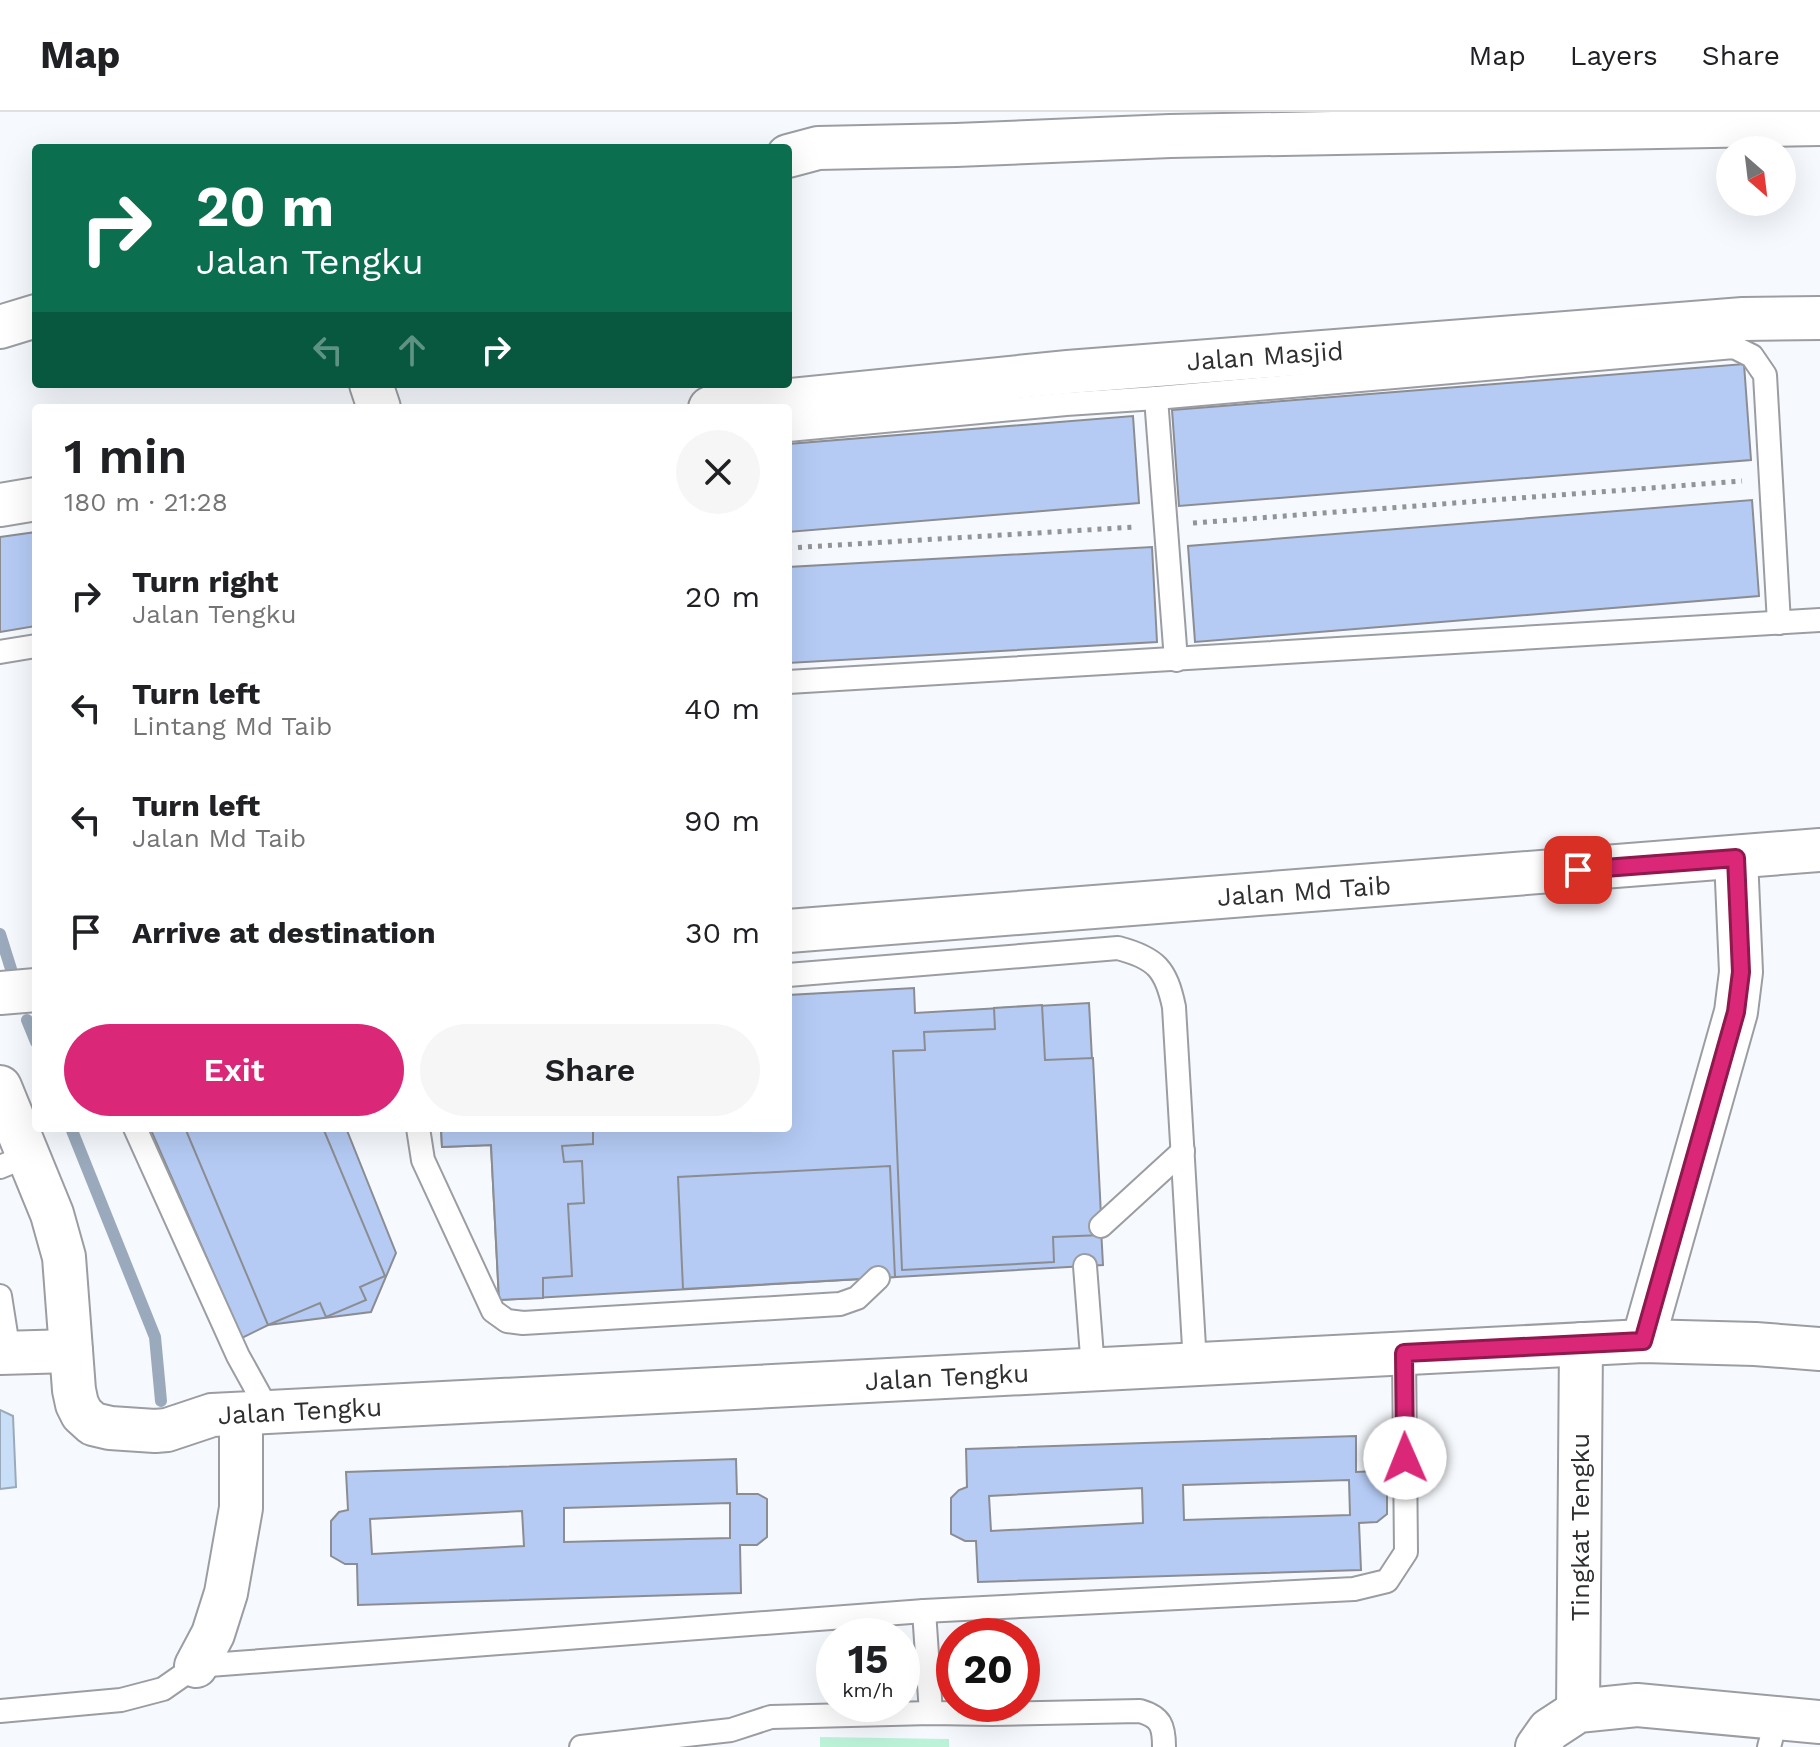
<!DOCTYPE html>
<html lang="en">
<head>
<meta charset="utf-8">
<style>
	:root { --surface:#fff; --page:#f6f6f6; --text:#202124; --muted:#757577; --line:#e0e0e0; --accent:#db2777 }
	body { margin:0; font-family:"Work Sans",sans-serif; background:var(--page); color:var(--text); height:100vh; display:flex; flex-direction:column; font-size:30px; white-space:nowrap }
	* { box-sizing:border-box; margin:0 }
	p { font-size:26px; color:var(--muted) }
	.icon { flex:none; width:44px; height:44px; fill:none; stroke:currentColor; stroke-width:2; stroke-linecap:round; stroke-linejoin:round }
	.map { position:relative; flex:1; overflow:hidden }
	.drawer { position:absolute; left:32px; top:292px; width:760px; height:728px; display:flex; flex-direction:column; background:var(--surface); border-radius:8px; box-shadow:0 8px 32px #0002 }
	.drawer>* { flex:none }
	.banner { position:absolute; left:32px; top:32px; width:760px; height:244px; border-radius:8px; box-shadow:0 8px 32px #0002; background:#0b6e4f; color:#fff; overflow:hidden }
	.needle { width:52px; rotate:152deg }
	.buttons { position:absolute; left:1716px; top:24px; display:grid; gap:16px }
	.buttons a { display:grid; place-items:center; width:80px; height:80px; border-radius:50%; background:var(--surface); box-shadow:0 8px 32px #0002; font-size:40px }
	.speed { position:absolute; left:816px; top:1506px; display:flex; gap:16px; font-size:40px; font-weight:700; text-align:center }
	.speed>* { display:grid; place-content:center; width:104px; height:104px; border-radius:50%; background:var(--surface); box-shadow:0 8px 32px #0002; line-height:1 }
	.speed small { font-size:20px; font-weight:400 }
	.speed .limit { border:12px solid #d22; background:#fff; color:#111 }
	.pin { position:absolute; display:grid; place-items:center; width:68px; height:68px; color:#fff; margin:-34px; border-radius:16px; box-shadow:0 4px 12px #0006 }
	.me { position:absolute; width:88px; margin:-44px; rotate:359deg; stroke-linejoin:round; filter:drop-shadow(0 0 6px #0008) }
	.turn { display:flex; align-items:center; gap:28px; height:168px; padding:0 32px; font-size:36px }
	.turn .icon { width:104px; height:104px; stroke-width:2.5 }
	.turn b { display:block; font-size:56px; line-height:68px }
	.lanes { display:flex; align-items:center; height:76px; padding:0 32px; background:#0003; justify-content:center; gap:40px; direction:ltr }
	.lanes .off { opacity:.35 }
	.round { display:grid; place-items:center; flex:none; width:84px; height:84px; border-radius:42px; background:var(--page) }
	.headline { display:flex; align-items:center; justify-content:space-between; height:136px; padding:0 32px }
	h1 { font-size:48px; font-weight:600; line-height:60px }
	.primary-button { display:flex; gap:16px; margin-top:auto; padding:16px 32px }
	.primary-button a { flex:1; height:92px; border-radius:48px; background:var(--accent); color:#fff; font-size:32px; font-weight:600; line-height:92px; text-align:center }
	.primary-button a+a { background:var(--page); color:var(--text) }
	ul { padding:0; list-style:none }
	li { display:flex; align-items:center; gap:24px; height:112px; padding:0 32px }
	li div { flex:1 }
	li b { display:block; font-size:30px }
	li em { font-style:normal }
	header { display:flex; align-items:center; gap:48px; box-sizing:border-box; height:112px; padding:0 40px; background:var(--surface); border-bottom:2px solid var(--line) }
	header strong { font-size:38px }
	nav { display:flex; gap:44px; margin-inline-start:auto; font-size:28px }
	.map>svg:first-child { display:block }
	.green { fill:#bcf3d8 }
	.water { fill:#c8dff7; stroke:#9aaabc; stroke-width:2 }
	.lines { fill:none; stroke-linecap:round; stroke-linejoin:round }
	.stream { stroke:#9aaabc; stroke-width:12 }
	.building { fill:#b5cbf4; stroke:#8b8d92; stroke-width:2; fill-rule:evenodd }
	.service-casing { stroke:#9b9da2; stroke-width:26 }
	.minor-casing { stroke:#9b9da2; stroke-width:46 }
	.path { stroke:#929497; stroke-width:5; stroke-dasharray:4 6; stroke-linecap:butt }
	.service { stroke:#fff; stroke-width:22 }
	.minor { stroke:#fff; stroke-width:42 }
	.route-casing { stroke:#8e194d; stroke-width:20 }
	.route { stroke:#db2777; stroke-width:14 }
	.labels { text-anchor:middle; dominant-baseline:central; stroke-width:6; stroke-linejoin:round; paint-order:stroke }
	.street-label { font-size:26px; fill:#2f3032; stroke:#fff }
</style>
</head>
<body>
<header>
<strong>Map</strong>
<nav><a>Map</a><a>Layers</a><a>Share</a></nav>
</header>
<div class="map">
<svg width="1820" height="1635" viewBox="0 0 1820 1635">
	<rect width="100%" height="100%" fill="#f6f9fd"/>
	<path class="green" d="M820,1625L949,1627V1635H820Z"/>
	<path class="water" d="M0,1298L13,1304L16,1375L0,1377Z"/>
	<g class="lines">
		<g class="stream">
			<path d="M0,822L11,857"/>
			<path d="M27,908L36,930"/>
			<path d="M71,1016L155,1225L161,1289"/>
		</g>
	</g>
	<g class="building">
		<path d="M1744,252L1751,348L1179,394L1172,298Z"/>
		<path d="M1133,304L1139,391L788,420V332Z"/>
		<path d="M1752,388L1759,484L1195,530L1188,434Z"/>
		<path d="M36,420V514L0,520V425Z"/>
		<path d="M1152,435L1157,530L788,551V455Z"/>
		<path d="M914,876L915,901L1089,891L1103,1153L499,1188L491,1033L442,1035L441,1016H788V883Z"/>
		<path d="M1042,893L1045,948L1093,946L1102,1123L1053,1125L1054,1150L902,1158L893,939L925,938L924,920L995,917L994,896Z"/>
		<path d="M150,1016H346L396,1141L371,1200L268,1213L242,1226Z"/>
		<path d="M185,1016H323L385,1164L360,1175L366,1188L326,1205L320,1191L268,1213Z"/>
		<path d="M441,1016H593V1032L562,1034L564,1050L582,1049L584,1091L568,1092L572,1164L543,1166V1186L499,1188L491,1033L442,1035Z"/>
		<path d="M890,1054L895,1165L683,1177L678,1065Z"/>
		<path d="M1356,1324V1360L1378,1359L1387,1364V1402L1377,1410L1359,1411L1361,1458L978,1470L976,1429H965L951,1422V1386L959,1378L967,1375L966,1337ZM1349,1368L1350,1403L1184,1408L1183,1373ZM1142,1376L1143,1411L991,1419L989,1384Z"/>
		<path d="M736,1347L737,1382H758L767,1387V1425L757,1433H740L741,1481L358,1493L357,1452H345L331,1444V1409L339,1400L348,1398L346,1360ZM730,1391V1426L564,1430V1396ZM522,1399L524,1434L372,1442L370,1407Z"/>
	</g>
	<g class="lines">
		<g class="service-casing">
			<g id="service">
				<path d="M1156,286L1176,548"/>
				<path d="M788,318L1066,292L1156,286L1734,235L1752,244L1765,263L1779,511"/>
				<path d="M0,540L36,534"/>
				<path d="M788,570L1820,508"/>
				<path d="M788,863L1118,836C1156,846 1166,857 1174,895L1195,1252"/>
				<path d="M135,1016L238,1244L269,1300"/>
				<path d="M418,1016L423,1048L493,1199L507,1209L523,1211L840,1192L857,1186L878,1166"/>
				<path d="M0,1055L27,1044"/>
				<path d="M1101,1114L1183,1039"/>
				<path d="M1085,1154L1093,1257"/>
				<path d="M0,1184L9,1241"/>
				<path d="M924,1499L931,1601"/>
				<path d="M0,1599L121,1588L163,1577L196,1554L924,1499L1354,1477L1387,1469L1406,1440L1404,1241"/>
				<path d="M581,1635L731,1618L771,1605L931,1601L992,1602L1140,1599C1161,1605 1164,1614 1164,1635"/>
				<path d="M1769,1635L1777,1605"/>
			</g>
		</g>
		<g class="minor-casing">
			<g id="minor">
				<path d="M788,44L818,36L956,33L1170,24L1820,12"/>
				<path d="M0,215L36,204"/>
				<path d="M371,272L379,296"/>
				<path d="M710,296L1068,260L1743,207L1820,206"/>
				<path d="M0,393L36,387"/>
				<path d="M788,819L1820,738"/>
				<path d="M0,881L36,878"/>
				<path d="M0,975L52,1102L64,1145L74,1278L77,1292L82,1302L93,1312L110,1316L155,1319L167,1318L212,1303L1643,1229L1755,1232L1820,1237"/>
				<path d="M1643,1229L1736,900L1741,860L1736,746"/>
				<path d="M0,1241L71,1239"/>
				<path d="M196,1554L213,1522L226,1481L241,1396V1302"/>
				<path d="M1578,1599L1581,1232"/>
				<path d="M1537,1635L1549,1618L1578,1599L1637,1593L1820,1610"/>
			</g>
		</g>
		<g class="path">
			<path d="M1193,411L1742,369"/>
			<path d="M788,436L1135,415"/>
		</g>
		<use href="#service" class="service"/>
		<use href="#minor" class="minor"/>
	</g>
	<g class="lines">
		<g class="route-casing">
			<path id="route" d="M1405,1346L1404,1241L1643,1229L1736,900L1741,860L1736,746L1578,758"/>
		</g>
		<use href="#route" class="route"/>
	</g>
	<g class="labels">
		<g class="street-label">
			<text transform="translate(1265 244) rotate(-4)">Jalan Masjid</text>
			<text transform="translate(1304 779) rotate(-4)">Jalan Md Taib</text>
			<text transform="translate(947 1265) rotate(-3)">Jalan Tengku</text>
			<text transform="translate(300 1299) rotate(-3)">Jalan Tengku</text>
			<text transform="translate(1580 1415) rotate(-90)">Tingkat Tengku</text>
		</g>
	</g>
</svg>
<div class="buttons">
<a><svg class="needle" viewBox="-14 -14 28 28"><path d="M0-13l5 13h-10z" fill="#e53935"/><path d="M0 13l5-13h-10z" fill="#757577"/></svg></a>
</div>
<div class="speed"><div>15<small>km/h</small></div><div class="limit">20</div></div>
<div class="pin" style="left:1578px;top:758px;background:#d93025"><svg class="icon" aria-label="arrive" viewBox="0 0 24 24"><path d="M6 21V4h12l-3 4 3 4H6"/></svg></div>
<svg class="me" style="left:1405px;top:1346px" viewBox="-20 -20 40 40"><circle r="19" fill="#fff"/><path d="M0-13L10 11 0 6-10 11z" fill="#db2777"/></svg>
<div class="banner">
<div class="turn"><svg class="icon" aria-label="right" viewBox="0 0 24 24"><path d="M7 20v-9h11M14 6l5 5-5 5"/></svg><div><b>20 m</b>Jalan Tengku</div></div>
<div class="lanes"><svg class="icon off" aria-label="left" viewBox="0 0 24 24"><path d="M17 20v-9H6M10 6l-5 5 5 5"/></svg><svg class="icon off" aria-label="ahead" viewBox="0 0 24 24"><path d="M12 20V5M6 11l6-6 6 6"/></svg><svg class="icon" aria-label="right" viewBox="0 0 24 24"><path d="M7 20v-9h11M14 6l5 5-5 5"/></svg></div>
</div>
<section class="drawer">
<div class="headline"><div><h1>1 min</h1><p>180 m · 21:28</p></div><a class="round"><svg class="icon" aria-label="close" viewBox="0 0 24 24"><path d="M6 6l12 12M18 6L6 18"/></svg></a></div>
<ul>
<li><svg class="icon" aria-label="right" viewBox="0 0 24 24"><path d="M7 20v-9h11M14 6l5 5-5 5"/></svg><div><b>Turn right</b><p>Jalan Tengku</p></div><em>20 m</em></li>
<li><svg class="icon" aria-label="left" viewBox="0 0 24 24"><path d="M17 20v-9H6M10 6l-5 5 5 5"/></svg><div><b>Turn left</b><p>Lintang Md Taib</p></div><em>40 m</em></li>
<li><svg class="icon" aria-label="left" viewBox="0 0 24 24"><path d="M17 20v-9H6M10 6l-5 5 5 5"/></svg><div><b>Turn left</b><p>Jalan Md Taib</p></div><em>90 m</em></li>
<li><svg class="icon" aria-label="arrive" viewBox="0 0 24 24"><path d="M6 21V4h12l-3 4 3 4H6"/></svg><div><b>Arrive at destination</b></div><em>30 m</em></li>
</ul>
<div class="primary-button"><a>Exit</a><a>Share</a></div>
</section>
</div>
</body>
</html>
